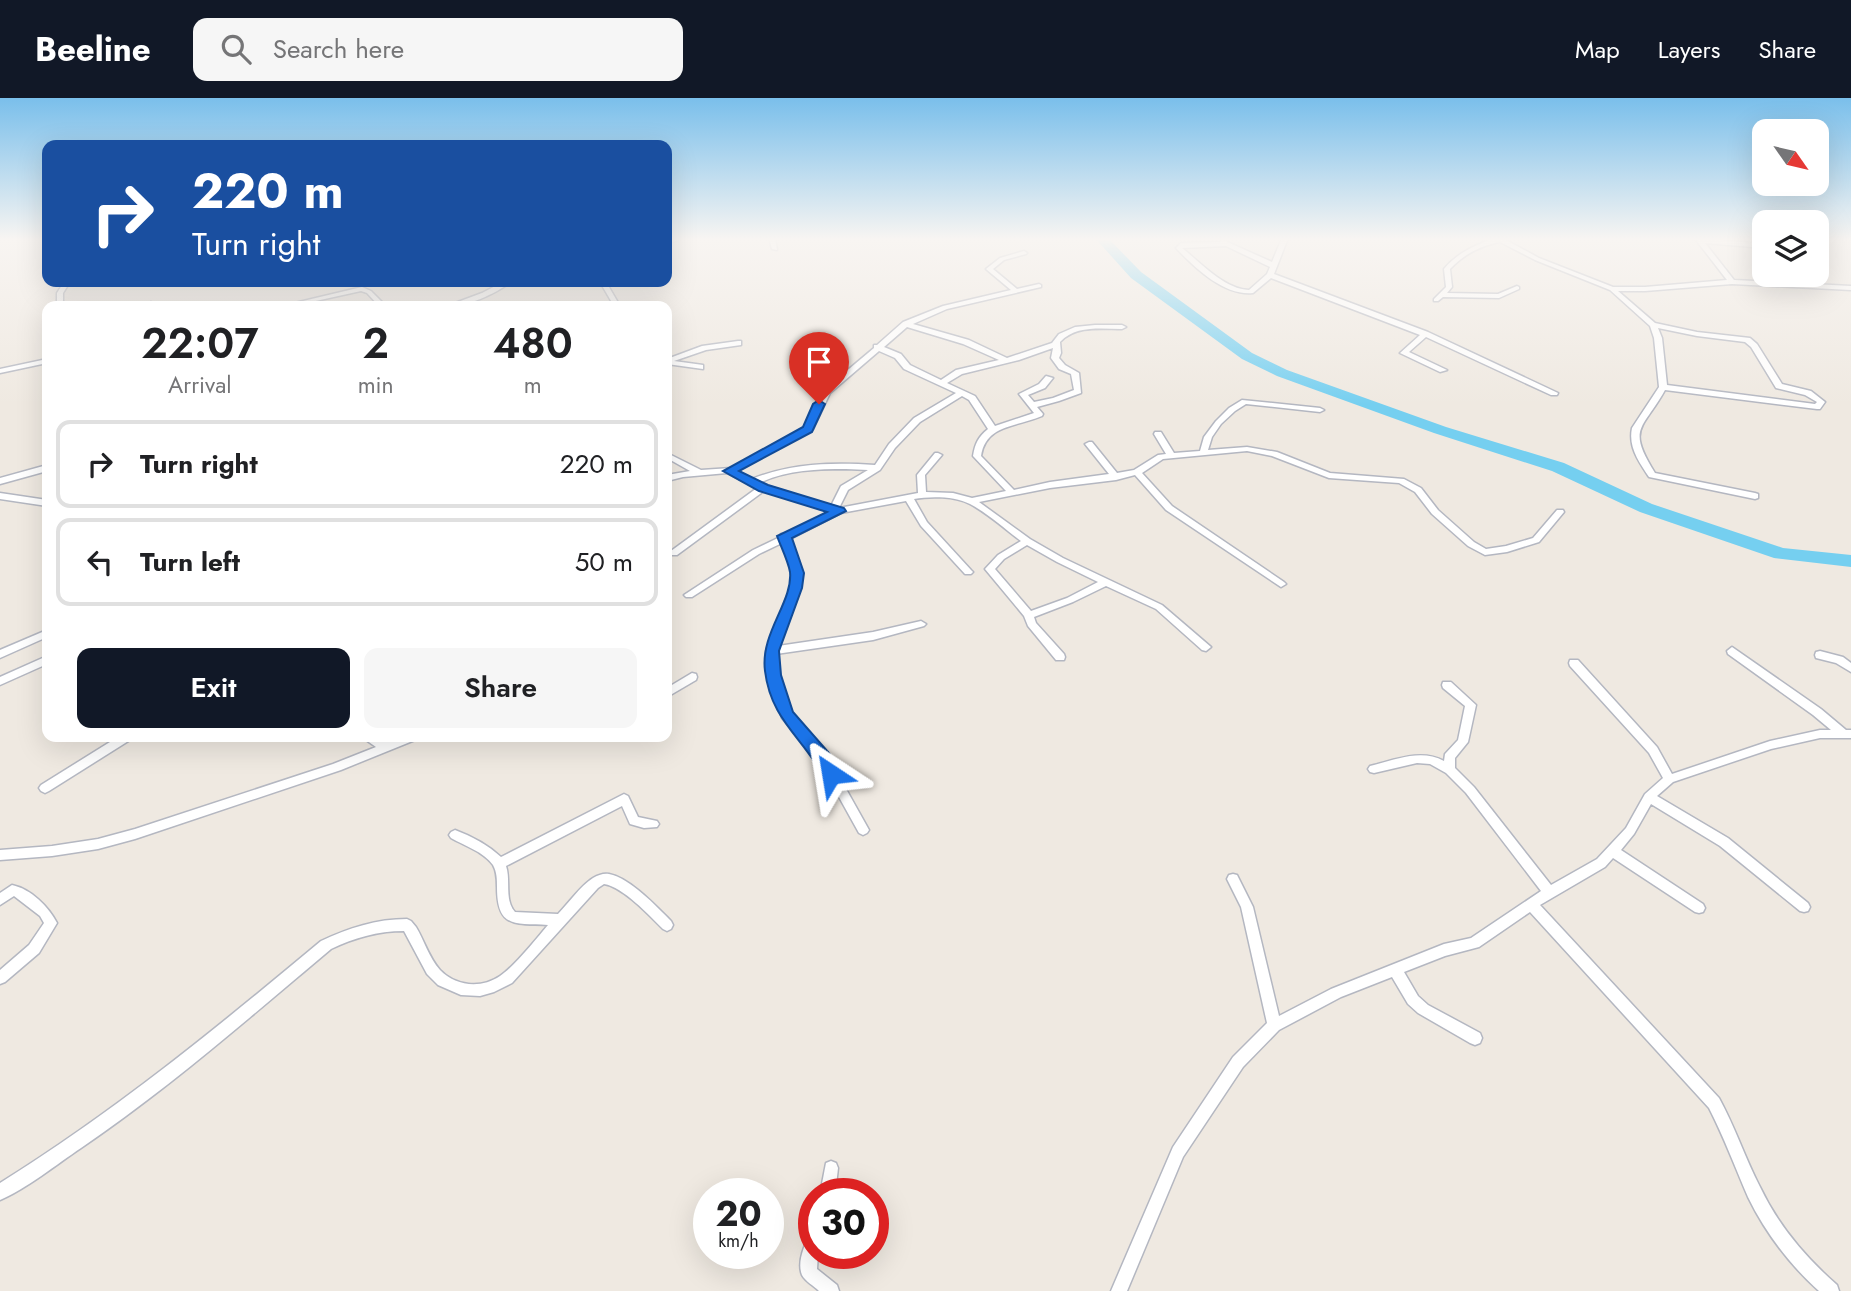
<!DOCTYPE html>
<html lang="en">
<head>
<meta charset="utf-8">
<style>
	:root { --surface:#fff; --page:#f6f6f6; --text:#202124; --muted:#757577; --line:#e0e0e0; --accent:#111827 }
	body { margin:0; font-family:Jost,sans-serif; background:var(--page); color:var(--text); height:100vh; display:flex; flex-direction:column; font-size:26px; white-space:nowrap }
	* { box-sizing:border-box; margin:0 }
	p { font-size:23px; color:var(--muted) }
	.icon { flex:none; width:38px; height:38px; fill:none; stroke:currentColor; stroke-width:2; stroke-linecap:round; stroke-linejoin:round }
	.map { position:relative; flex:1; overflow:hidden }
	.details { position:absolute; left:42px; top:203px; width:630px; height:441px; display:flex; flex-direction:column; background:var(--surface); border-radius:14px; box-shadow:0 7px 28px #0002 }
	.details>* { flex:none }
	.guide { position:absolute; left:42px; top:42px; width:630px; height:147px; border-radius:14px; box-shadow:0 7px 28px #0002; background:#1a4fa0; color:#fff; overflow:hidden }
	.needle { width:46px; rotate:124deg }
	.fabs { position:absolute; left:1752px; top:21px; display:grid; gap:14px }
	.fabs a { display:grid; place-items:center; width:77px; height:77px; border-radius:14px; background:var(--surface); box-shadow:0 7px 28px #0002; font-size:35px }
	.speed { position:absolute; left:693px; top:1080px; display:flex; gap:14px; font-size:35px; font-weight:700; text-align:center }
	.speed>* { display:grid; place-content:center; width:91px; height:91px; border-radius:50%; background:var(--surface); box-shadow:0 7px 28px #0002; line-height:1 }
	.speed small { font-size:18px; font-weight:400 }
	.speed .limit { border:10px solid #d22; background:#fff; color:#111 }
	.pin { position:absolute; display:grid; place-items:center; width:60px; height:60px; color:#fff; margin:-72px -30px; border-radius:50% 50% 50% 0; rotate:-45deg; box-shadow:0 0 7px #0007 }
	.pin .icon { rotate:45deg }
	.me { position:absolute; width:77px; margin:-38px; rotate:327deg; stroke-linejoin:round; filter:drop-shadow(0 0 5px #0008) }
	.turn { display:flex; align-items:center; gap:24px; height:147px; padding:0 35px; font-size:32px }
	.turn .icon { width:91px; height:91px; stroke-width:2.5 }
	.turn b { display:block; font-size:49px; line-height:60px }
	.eta { display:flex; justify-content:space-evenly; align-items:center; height:119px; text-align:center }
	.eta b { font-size:42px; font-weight:600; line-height:49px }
	.action { display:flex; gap:14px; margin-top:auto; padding:14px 35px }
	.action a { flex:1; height:80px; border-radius:14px; background:var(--accent); color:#fff; font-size:28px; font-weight:600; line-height:80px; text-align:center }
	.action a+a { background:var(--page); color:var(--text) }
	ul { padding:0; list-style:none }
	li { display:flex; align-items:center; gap:21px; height:88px; margin:0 14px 10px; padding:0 21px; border:4px solid var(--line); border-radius:14px }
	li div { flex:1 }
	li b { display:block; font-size:26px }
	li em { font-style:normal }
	header { display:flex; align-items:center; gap:42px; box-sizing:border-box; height:98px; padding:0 35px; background:var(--accent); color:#fff }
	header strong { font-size:33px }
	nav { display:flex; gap:38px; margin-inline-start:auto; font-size:24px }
	.search { width:490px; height:63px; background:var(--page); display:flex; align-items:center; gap:18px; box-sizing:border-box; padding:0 24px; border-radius:14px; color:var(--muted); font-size:26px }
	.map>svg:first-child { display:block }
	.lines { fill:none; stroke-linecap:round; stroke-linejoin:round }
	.river { fill:#75cff0; fill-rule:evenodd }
	.street-casing { stroke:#b4b7c1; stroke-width:3 }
	.street { fill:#fff; fill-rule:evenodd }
	.route { fill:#1a73e8; stroke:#114b97; stroke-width:2 }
</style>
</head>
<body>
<header>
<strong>Beeline</strong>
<div class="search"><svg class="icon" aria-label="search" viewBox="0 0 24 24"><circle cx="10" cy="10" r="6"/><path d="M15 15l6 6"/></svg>Search here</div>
<nav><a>Map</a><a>Layers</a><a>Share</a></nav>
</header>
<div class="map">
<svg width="1851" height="1193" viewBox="0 0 1851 1193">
	<rect width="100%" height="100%" fill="#efe9e1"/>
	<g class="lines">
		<path class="river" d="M1095,140H1108L1141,174L1252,255L1287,272L1446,329L1564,365L1652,406L1783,450L1851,457V469L1774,460L1640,414L1552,373L1434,335L1277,278L1242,261L1131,180Z"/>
		<g class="street-casing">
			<g id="street">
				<path d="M675,140H682L667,147V143Z"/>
				<path d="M769,140H775L777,152L772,151Z"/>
				<path d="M1282,140H1288L1274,176L1428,234L1558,295L1557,297H1551L1426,239L1409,254L1447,272L1440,274L1400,255L1420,237L1271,180L1253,195C1224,198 1195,170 1176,150L1181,145L1220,144L1223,142L1272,164ZM1226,148L1270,169L1267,176L1249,192C1224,191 1201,165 1182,150Z"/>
				<path d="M1495,140H1505L1506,142L1539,160L1613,189H1645L1727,182L1696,142L1699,140L1764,146V150L1705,145L1734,182L1851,188V192L1732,186L1645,193H1618L1655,225L1697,234L1750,240L1757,246L1782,286L1811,293L1825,304L1820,311H1817L1665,292C1643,332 1626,329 1655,375L1755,395L1758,396V400L1755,401L1649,379C1639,364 1628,349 1632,330L1659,289L1654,240L1650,228L1610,192L1535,162L1500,144C1480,148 1464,156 1450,171L1452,189L1447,195L1498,196L1517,188L1519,189V191L1499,200L1443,199L1438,203H1434V201L1446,189L1444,171C1458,154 1476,147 1495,140ZM1658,230L1697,238L1745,244L1751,249L1776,290L1805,297L1817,304L1815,306L1667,287L1662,240Z"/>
				<path d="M1024,153L1027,155L1026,156L1004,162L993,171L1017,191L1039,186L1041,187V189L947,211L913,226L969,242L1007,260L1052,245L1059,236L1075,229L1095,227H1122L1126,229L1122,231C1101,231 1076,227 1060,244L1061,255L1059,260L1065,267L1079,275L1081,295L1059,303L1037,309L1043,316L1042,318C1017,329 986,326 981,358L1014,392L1050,384L1109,376L1085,346L1089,344H1092L1117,375L1134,372L1158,357L1166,356L1154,336L1155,334H1161L1174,355L1200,353L1204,339L1216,323L1229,310L1242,302L1320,310L1324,312L1320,314L1246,306L1235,313L1221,326L1212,339L1208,352L1247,349L1277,354L1330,375L1404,381L1421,390L1438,412L1474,444L1486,451L1506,448L1533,440L1557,412H1563L1564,414L1539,444L1507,454L1485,457L1468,448L1432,416L1415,394L1399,385L1329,380L1272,358L1247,353L1163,361L1142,375L1172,408L1284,484L1286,486L1281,489L1166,412L1135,377L1116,382L1050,390L979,404L1030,441L1063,460L1162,507L1211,549L1206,553L1202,552L1156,511L1106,488L1073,504L1034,519L1036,525L1064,556L1065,559L1064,562H1056L1028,528L1024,518L985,471L998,457L1021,443C1005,431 987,415 970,406C955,398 930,398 914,401L927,424L971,472L973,474L971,476H965L921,428L906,403L841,415L790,441L802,475L800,490L778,548L873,534L921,523L926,526L924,528L873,542L776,556L778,577L791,615L827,657L869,732L867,735L863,737L859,735L819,663L782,620L768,577L766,553L790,490L792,475L782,445L759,456L692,499H686L684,497L753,452L780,439L781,436H786L831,413L764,393L677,457H671L669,455L671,453L757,390L727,375L683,379L667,383V377L690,373L667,360V355L701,372L731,370L802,331L807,328L824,292L874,250V247H877L903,224L943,208L1011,192L986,171L1000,160ZM907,229L963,246L999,262L956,272L941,282L910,267L901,256L884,249ZM1053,250L1051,260L1059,271L1071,276L1074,292L1053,300L1034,304L1028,297L1045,290L1053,280L1046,278L1039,286L1019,296L1034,315L995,328L975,298L947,285L962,276L1019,262ZM879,253L895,260L904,271L956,295L914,320L889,346L875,367C834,364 791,365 752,381L737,373L813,331L830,295ZM962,298L969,302L988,331C978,339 975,346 973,358L1006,393L972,400L953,395L926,394L925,377L942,357L938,355H935L917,377L918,395L839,410L848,392L880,372L895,350L920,324ZM846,371L868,372L841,388L831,408L759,385C787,372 816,371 846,371ZM1027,447L1057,464L1098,484L1067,500L1031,513L995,471L1004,461Z"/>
				<path d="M64,184H70L63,195V208H57V195Z"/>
				<path d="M503,184H511C495,196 467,209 447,208L482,195Z"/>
				<path d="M600,184H606L620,208H614Z"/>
				<path d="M362,189L371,193L386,208H379L367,195L361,193L293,208H282Z"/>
				<path d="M151,204L154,206L153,208H146Z"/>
				<path d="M738,243H741V247L706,252L674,263L703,267V271L667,266V261L702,248Z"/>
				<path d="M47,261V265L0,275V271Z"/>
				<path d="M47,367V373L0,386V380Z"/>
				<path d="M0,395L47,402V408L0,401Z"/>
				<path d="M47,532V539L0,560V552Z"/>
				<path d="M1732,549L1821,611L1846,632H1851V640H1820L1771,651L1673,684L1657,698L1728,740L1808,805L1810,809L1808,813L1804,814L1800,813L1720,748L1651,706L1634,736L1621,752L1703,806L1705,810L1703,814L1699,815L1695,814L1613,760L1605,769L1540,807L1719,1000C1735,1029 1745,1060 1760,1089C1778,1127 1805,1159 1837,1187L1839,1193H1819C1790,1167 1765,1134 1748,1099C1735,1069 1724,1039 1709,1010L1530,814L1479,849L1445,858L1404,874L1418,898L1428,907L1480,935L1482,940L1480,945L1475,947L1470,945L1418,915L1408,906L1392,879L1341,899L1279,932L1243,969L1183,1059L1127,1193H1111L1173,1049L1233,959L1267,925L1241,809L1227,781L1229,777L1233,776L1237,777L1253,809L1279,918L1331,891L1444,846L1471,840L1541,793L1466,695L1446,675L1430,666L1417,665L1374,675L1370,674L1368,671L1370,668L1374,667C1397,661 1422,651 1444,663L1445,656L1458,642L1465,608L1443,590L1442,587L1443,584H1451L1476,607L1468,644L1455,660V670L1474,689L1551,787L1597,761L1626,730L1645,696L1663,680L1649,655L1570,568L1569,565L1570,562H1578L1657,649L1672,676L1770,643L1820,632H1831L1813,617L1728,556L1727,553Z"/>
				<path d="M1820,553L1843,559L1851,565V574L1836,565L1816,560L1815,557L1816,554Z"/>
				<path d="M47,558V566L0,587V579Z"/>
				<path d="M692,575L696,576L697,579L696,582L667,599V590Z"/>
				<path d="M118,639H131L130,642L49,693L45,695L41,693L39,690L41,687Z"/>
				<path d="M365,639H378L386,644L400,639H416L415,642L341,672L135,741L98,751L52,758L0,762V752L52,748L98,741L135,731L333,666L376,649L366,642Z"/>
				<path d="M624,696L628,698L638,719L657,723L659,726L657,729L644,730L630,726L622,708L506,768C511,782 504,802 515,814L558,816C569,805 580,788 593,780C598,777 604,775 609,776C630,780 656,808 671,823L673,827L671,831L667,833L663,831C649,817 623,789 604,786L598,790L512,885L494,894L480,898L461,897L438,887L427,876L404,833C377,833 354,840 331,851C249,920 169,990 81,1050C57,1066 26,1091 0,1102V1085C114,1014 218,929 321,843C349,830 376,821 407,821L411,823L416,829C424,842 429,860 440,872C455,888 481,891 500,878C514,869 536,841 548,827C515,825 497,831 497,789C497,782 497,774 493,767C484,754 465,748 451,740L449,737L451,734L455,732C471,738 488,747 501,759Z"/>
				<path d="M12,787C31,791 49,809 57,825L39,855L5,884L0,886V872L29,847L44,825L40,818L14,798L0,807V795Z"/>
				<path d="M831,1063L836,1065L838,1070L835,1096H820L826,1065Z"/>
				<path d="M814,1135V1155H818L817,1171L837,1187L839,1193H819C814,1188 805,1183 802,1177C797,1165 804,1148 809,1138Z"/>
			</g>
		</g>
		<use href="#street" class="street"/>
	</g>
	<linearGradient id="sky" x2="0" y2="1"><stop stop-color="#7abfeb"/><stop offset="0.46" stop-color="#f8f5f2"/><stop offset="1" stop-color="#f8f5f2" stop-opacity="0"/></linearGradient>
	<rect width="1851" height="307" fill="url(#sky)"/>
	<path class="route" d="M819,302L825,306L812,334L739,373L768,387L844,410L846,413L792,440L804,475L802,490L779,553L781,577L793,614L829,655L840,676L837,681H825C804,640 771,623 765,573C760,535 793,504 790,474C788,463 781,449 777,438L827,414L759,393L723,373L803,329L813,306Z"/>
</svg>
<div class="fabs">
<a><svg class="needle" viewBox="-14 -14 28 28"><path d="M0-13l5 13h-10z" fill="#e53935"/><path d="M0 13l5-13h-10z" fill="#757577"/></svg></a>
<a><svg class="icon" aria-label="layers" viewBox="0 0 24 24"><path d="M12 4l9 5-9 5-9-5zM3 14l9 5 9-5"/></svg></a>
</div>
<div class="speed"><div>20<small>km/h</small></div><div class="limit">30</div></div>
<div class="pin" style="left:819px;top:306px;background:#d93025"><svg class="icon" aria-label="arrive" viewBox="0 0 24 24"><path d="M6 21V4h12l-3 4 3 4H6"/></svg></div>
<svg class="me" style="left:831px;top:676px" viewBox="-20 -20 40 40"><path d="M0-17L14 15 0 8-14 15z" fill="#1a73e8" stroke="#fff" stroke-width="4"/></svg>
<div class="guide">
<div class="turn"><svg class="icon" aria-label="right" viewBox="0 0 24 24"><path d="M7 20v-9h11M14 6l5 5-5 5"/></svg><div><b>220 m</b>Turn right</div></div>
</div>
<section class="details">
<div class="eta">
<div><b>22:07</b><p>Arrival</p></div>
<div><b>2</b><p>min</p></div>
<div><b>480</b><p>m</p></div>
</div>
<ul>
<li><svg class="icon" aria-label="right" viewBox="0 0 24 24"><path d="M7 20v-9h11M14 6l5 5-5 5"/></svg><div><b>Turn right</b></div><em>220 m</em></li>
<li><svg class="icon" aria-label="left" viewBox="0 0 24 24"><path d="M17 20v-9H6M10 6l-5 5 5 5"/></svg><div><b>Turn left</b></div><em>50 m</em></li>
</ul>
<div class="action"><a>Exit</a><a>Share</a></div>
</section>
</div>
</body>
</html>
